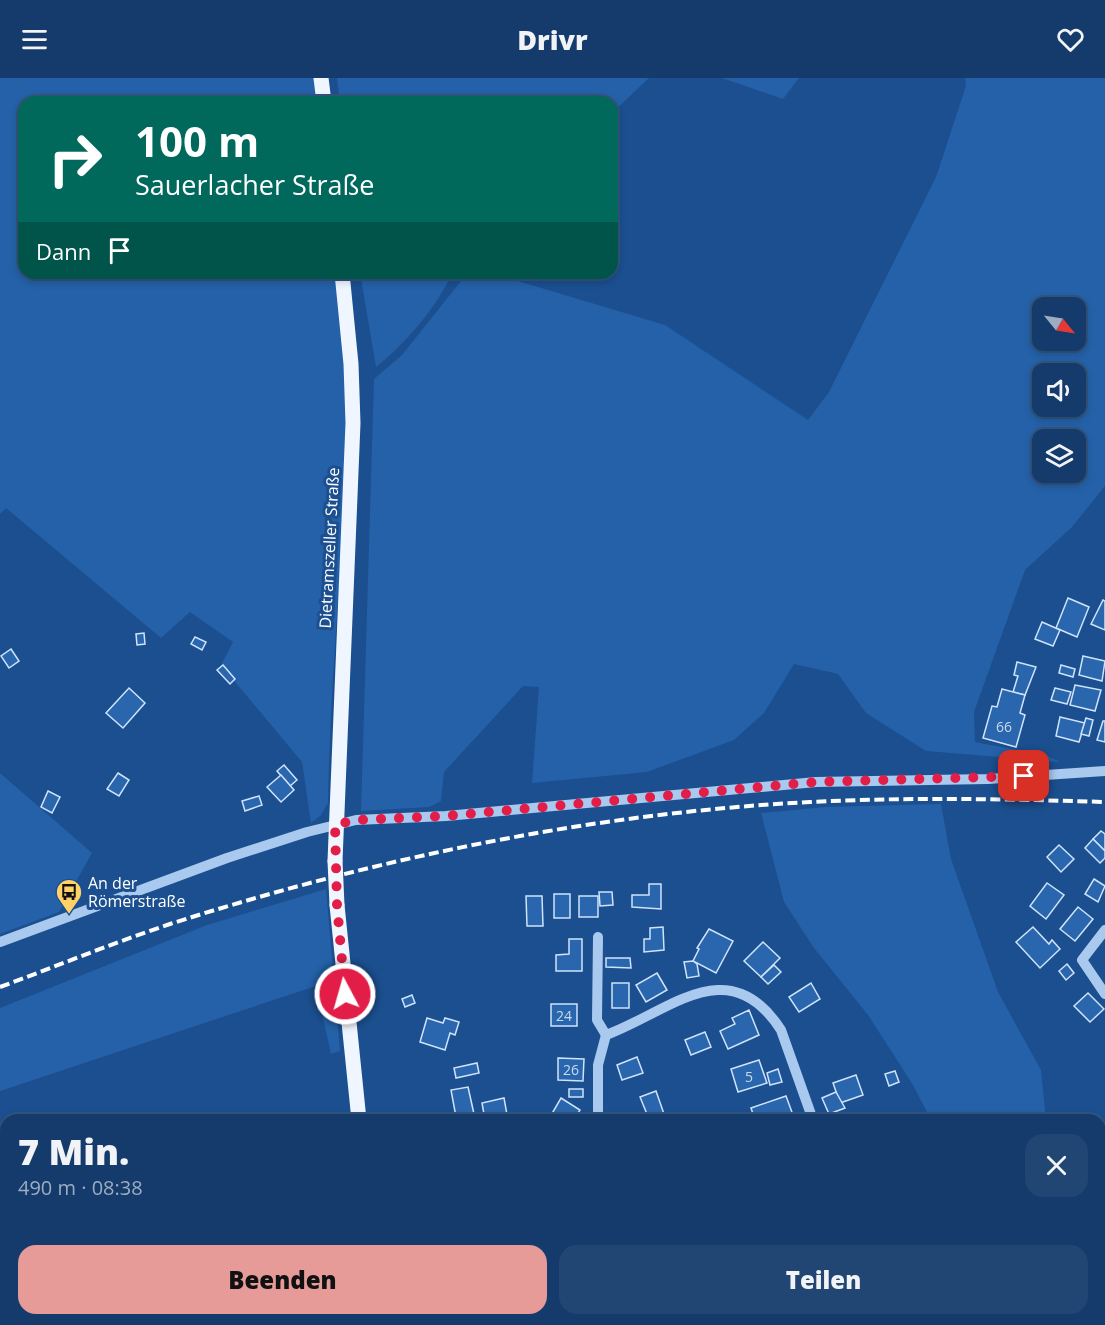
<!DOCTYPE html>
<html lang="de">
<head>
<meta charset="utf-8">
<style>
	:root { --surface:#143b6b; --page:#214673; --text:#f1f3f6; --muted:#9dadc1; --line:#33557e; --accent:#e69b98 }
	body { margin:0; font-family:"Open Sans",sans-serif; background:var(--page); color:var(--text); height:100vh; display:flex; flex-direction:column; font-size:22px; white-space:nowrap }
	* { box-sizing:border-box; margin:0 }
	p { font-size:20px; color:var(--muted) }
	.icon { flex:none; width:33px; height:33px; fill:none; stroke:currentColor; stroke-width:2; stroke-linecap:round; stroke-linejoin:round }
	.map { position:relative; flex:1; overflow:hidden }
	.details { position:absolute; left:0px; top:1036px; width:1106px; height:212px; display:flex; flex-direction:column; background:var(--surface); border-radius:18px 18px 0 0; box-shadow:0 3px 9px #0003,0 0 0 2px var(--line) }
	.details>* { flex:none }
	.hud { position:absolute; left:18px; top:18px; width:600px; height:183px; border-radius:18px; box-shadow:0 3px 9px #0003,0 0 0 2px var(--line); background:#00695c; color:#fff; overflow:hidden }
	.needle { width:39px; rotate:120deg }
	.fabs { position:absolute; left:1032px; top:219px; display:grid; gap:12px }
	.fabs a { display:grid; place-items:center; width:54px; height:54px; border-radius:12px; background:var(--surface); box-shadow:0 3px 9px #0003,0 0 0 2px var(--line); font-size:30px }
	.pin { position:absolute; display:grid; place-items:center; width:51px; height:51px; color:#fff; margin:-26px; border-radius:12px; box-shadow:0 3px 9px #0006 }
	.me { position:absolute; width:66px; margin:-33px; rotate:354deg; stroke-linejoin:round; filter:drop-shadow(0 0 4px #0008) }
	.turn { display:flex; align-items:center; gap:21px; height:126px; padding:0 18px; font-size:27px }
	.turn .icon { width:78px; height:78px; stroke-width:2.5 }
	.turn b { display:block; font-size:42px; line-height:51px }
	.then { display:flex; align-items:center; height:57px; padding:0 18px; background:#0003; gap:12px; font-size:22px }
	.round { display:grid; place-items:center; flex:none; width:63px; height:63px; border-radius:18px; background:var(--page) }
	.summary { display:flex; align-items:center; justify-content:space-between; height:102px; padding:0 18px }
	h1 { font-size:36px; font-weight:800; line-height:45px }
	.button { display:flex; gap:12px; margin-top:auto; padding:12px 18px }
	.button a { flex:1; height:69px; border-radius:18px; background:var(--accent); color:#111; font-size:24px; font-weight:800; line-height:69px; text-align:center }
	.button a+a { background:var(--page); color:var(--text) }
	header { display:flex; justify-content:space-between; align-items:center; height:78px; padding:0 18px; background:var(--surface); font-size:27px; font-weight:800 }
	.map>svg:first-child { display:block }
	.green { fill:#2461a8; fill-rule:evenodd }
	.building { fill:#2a66ad; stroke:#cfe3fa; stroke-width:1.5 }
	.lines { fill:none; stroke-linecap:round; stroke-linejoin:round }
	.minor { stroke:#a9c9ee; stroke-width:10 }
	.major { stroke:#f0f6ff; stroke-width:15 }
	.rail { stroke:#fff; stroke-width:4; stroke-dasharray:10 4.5; stroke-linecap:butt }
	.major-bridge { stroke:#f0f6ff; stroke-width:15 }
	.route { stroke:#e11d48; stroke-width:10; stroke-dasharray:0 18 }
	.labels { text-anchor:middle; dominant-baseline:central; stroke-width:6; stroke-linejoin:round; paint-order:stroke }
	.number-label { font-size:14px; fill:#cad9ea }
	.street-label { font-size:16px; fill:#fff; stroke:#1b4f8f }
	.poi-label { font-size:16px; fill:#fff; stroke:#1b4f8f; text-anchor:start }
</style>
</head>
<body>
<header><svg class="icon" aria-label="menu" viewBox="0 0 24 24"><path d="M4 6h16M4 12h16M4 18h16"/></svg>Drivr<svg class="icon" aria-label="heart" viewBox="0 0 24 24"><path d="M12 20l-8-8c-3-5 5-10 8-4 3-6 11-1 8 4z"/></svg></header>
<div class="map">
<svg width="1105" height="1247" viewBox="0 0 1105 1247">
	<rect width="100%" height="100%" fill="#1b4f8f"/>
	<g class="green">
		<path d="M0,0H316L318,24H24V195H335C340,236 346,276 346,317C347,453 330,589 328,725L321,737L311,745L302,684L221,587L233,564L190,534L161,560L6,430L0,436Z"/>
		<path d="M337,0H649L612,35V24H340Z"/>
		<path d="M722,0H799L783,21Z"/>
		<path d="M965,0H1105V408L1072,449L1025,492L974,634L975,664L1048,678L1060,684L926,673L866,635L838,596L794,586L764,635L734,662L647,694L532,705L539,609L523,608L444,694L441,723L429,729L361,733L374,301L402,277L465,198L470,195H491L665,247L808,342L829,314L936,99L966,8ZM1042,230H1076V262H1042ZM1042,296H1076V328H1042ZM1042,362H1076V394H1042Z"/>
		<path d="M360,195H452C439,227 403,268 376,289Z"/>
		<path d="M0,695L92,775L59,834L0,856Z"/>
		<path d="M941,726L951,781L998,914L1041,992L1046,1042H931L913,1007L868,937L814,870L784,824L761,735L825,729Z"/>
		<path d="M326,811L340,973L331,976L316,908L0,1013V930L207,847Z"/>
		<path d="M0,1124L6,1129V1242H127L133,1247H0Z"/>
	</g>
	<g class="building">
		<path d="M1068,520L1089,529L1077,559L1056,550Z"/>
		<path d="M1103,522L1105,523V552L1091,546Z"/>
		<path d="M1042,544L1060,552L1053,568L1035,561Z"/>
		<path d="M144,555L145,566L137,567L136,556Z"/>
		<path d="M195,559L206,564L202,572L191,566Z"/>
		<path d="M11,571L19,583L9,590L1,578Z"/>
		<path d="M1083,578L1105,583L1102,603L1079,597Z"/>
		<path d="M1017,584L1036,589L1025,617L1013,614L1018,598L1014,597Z"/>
		<path d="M223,587L235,601L230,606L217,592Z"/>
		<path d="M1061,587L1075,591L1073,599L1059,595Z"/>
		<path d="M1075,607L1101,612L1095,633L1070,627Z"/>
		<path d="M129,610L145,625L123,650L106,635Z"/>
		<path d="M1055,610L1071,614L1067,626L1051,622Z"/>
		<path d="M1002,611L1025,617L1020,635L1025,637L1016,669L983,660L992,628L997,629Z"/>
		<path d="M1060,639L1085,645L1079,664L1056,658Z"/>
		<path d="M1086,640L1093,642L1089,658L1081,656Z"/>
		<path d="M1103,643H1105V664L1097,662Z"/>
		<path d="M284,687L297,702L290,708L277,693Z"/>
		<path d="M118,695L129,702L119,718L107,711Z"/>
		<path d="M281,697L294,712L281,724L267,709Z"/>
		<path d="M48,713L60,719L52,735L41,729Z"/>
		<path d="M259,718L262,727L245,733L242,723Z"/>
		<path d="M1101,753L1105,756V773L1093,761Z"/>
		<path d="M1093,761L1105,773V780L1100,785L1085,770Z"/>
		<path d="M1059,767L1074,781L1061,794L1047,779Z"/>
		<path d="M1094,801L1105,808L1098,824L1085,816Z"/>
		<path d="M1047,805L1064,817L1046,841L1030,828Z"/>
		<path d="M649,806H661V831L632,829V817H649Z"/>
		<path d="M599,814H612L613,827L600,828Z"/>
		<rect x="554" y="816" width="16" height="24"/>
		<path d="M526,818H542L543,848H527Z"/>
		<rect x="579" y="818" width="19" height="21"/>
		<path d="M1078,829L1093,841L1075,863L1060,851Z"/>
		<path d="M663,849L664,872L644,874V861H650V850Z"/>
		<path d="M1033,849L1049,866L1052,862L1060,871L1040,890L1016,864Z"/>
		<path d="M709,851L733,863L716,895L693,883L699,871L697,870Z"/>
		<path d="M569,861H582V893H556V877L569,876Z"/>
		<path d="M763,864L780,880L761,899L744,883Z"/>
		<path d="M606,880H630L631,890L606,889Z"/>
		<path d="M693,883L697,886L699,898L687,900L684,884Z"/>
		<path d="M1067,886L1074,895L1066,902L1059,893Z"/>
		<path d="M774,887L781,894L768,906L761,899Z"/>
		<path d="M657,895L667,912L646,924L636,907Z"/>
		<rect x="612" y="905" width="17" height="25"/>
		<path d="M811,905L820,921L799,934L789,919Z"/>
		<path d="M1088,915L1104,931L1090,944L1074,928Z"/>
		<path d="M412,917L415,925L405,929L402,921Z"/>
		<rect x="551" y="926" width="26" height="22"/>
		<path d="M749,932L759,957L728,971L720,953L735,946L732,940Z"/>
		<path d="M427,940L443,945L445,940L459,944L455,957L450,955L445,972L420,964Z"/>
		<path d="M705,954L711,969L691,977L685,962Z"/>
		<path d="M637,979L643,995L622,1002L617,987Z"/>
		<path d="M558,980L584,981L583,1003L558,1002Z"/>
		<path d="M759,982L767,1005L738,1014L731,991Z"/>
		<path d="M477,985L479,995L456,1000L454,990Z"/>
		<path d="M778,991L782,1004L770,1007L767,995Z"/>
		<path d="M895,993L899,1004L889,1008L885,996Z"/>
		<path d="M856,997L863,1017L840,1025L833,1005Z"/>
		<path d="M468,1009L474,1036L456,1039L451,1012Z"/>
		<rect x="569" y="1011" width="14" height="8"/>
		<path d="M656,1013L664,1036L649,1041L640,1019Z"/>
		<path d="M836,1014L845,1030L829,1036L822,1020Z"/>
		<path d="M786,1018L793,1037L778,1042H755L751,1030Z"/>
		<path d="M504,1020L508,1042H485L482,1025Z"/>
		<path d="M561,1020L580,1032L574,1042H555L550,1039Z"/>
		<path d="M814,1242H841L835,1247H819Z"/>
		<path d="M862,1242H896L890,1247H866Z"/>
		<path d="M925,1242H946L950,1247H920Z"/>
		<path d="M968,1242H992L993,1243L986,1247H971Z"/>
	</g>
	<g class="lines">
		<g class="minor">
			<path d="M1105,852L1082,882L1105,916"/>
			<path d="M598,859L597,942L606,957"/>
			<path d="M0,864L227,780L307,754L356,742L446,738L816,704L988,701L1105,693"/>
			<path d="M598,1042V987L606,957C669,934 729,871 781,952L813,1042"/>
			<path d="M1100,1100L1105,1101"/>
			<path d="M489,1242L490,1247"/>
			<path d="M703,1242L706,1247"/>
			<path d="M1017,1242L1020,1247"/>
		</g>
		<g class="major">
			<path d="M321,0L324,24"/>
			<path d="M335,783L353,345L351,286L342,195"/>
			<path d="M337,827L359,1042"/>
			<path d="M381,1242V1247"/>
		</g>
		<path class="rail" d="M0,909C57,888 113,865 170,846C376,780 594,735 810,724C908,719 1007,721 1105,724"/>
		<path class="major-bridge" d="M335,783L337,827"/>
	</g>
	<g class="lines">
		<path class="route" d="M345,916L337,827L335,747L356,742L446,738L816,704L1024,698"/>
	</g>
	<defs>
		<g id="bus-pin" transform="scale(1.35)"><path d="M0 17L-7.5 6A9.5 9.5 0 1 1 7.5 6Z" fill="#ffd166" stroke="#1b4f8f"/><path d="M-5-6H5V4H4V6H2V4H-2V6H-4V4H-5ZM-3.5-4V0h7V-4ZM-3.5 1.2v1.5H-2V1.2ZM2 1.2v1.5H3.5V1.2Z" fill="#111"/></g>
	</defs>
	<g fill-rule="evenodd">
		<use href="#bus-pin" x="69" y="814"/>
	</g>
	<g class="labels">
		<g class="number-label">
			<text x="1004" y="648">66</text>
			<text x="564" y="937">24</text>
			<text x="571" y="991">26</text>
			<text x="749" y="998">5</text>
		</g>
		<g class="street-label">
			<text transform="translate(329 470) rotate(-87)">Dietramszeller Straße</text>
		</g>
		<g class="poi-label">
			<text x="88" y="805">An der<tspan x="88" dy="18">Römerstraße</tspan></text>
		</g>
	</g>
</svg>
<div class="fabs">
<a><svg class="needle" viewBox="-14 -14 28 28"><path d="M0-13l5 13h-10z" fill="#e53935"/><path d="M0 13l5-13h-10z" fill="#9dadc1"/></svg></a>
<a><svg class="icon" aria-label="sound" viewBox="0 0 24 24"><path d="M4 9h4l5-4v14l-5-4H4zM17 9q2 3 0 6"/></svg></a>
<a><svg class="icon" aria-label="layers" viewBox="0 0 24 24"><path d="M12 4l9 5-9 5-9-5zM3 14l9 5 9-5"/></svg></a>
</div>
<div class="pin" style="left:1024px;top:698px;background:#d93025"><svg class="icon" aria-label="arrive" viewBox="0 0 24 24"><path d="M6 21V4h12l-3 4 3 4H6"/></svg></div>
<svg class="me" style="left:345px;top:916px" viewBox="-20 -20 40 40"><circle r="17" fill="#e11d48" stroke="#fff" stroke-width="3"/><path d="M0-11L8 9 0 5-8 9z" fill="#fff"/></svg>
<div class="hud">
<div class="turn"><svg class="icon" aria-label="right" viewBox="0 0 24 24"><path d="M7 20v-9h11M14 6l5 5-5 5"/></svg><div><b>100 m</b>Sauerlacher Straße</div></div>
<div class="then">Dann<svg class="icon" aria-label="arrive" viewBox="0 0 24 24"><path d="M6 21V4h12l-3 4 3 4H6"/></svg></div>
</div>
<section class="details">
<div class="summary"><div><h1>7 Min.</h1><p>490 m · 08:38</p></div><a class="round"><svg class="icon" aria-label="close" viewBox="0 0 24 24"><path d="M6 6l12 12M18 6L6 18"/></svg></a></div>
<div class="button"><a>Beenden</a><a>Teilen</a></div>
</section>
</div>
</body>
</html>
